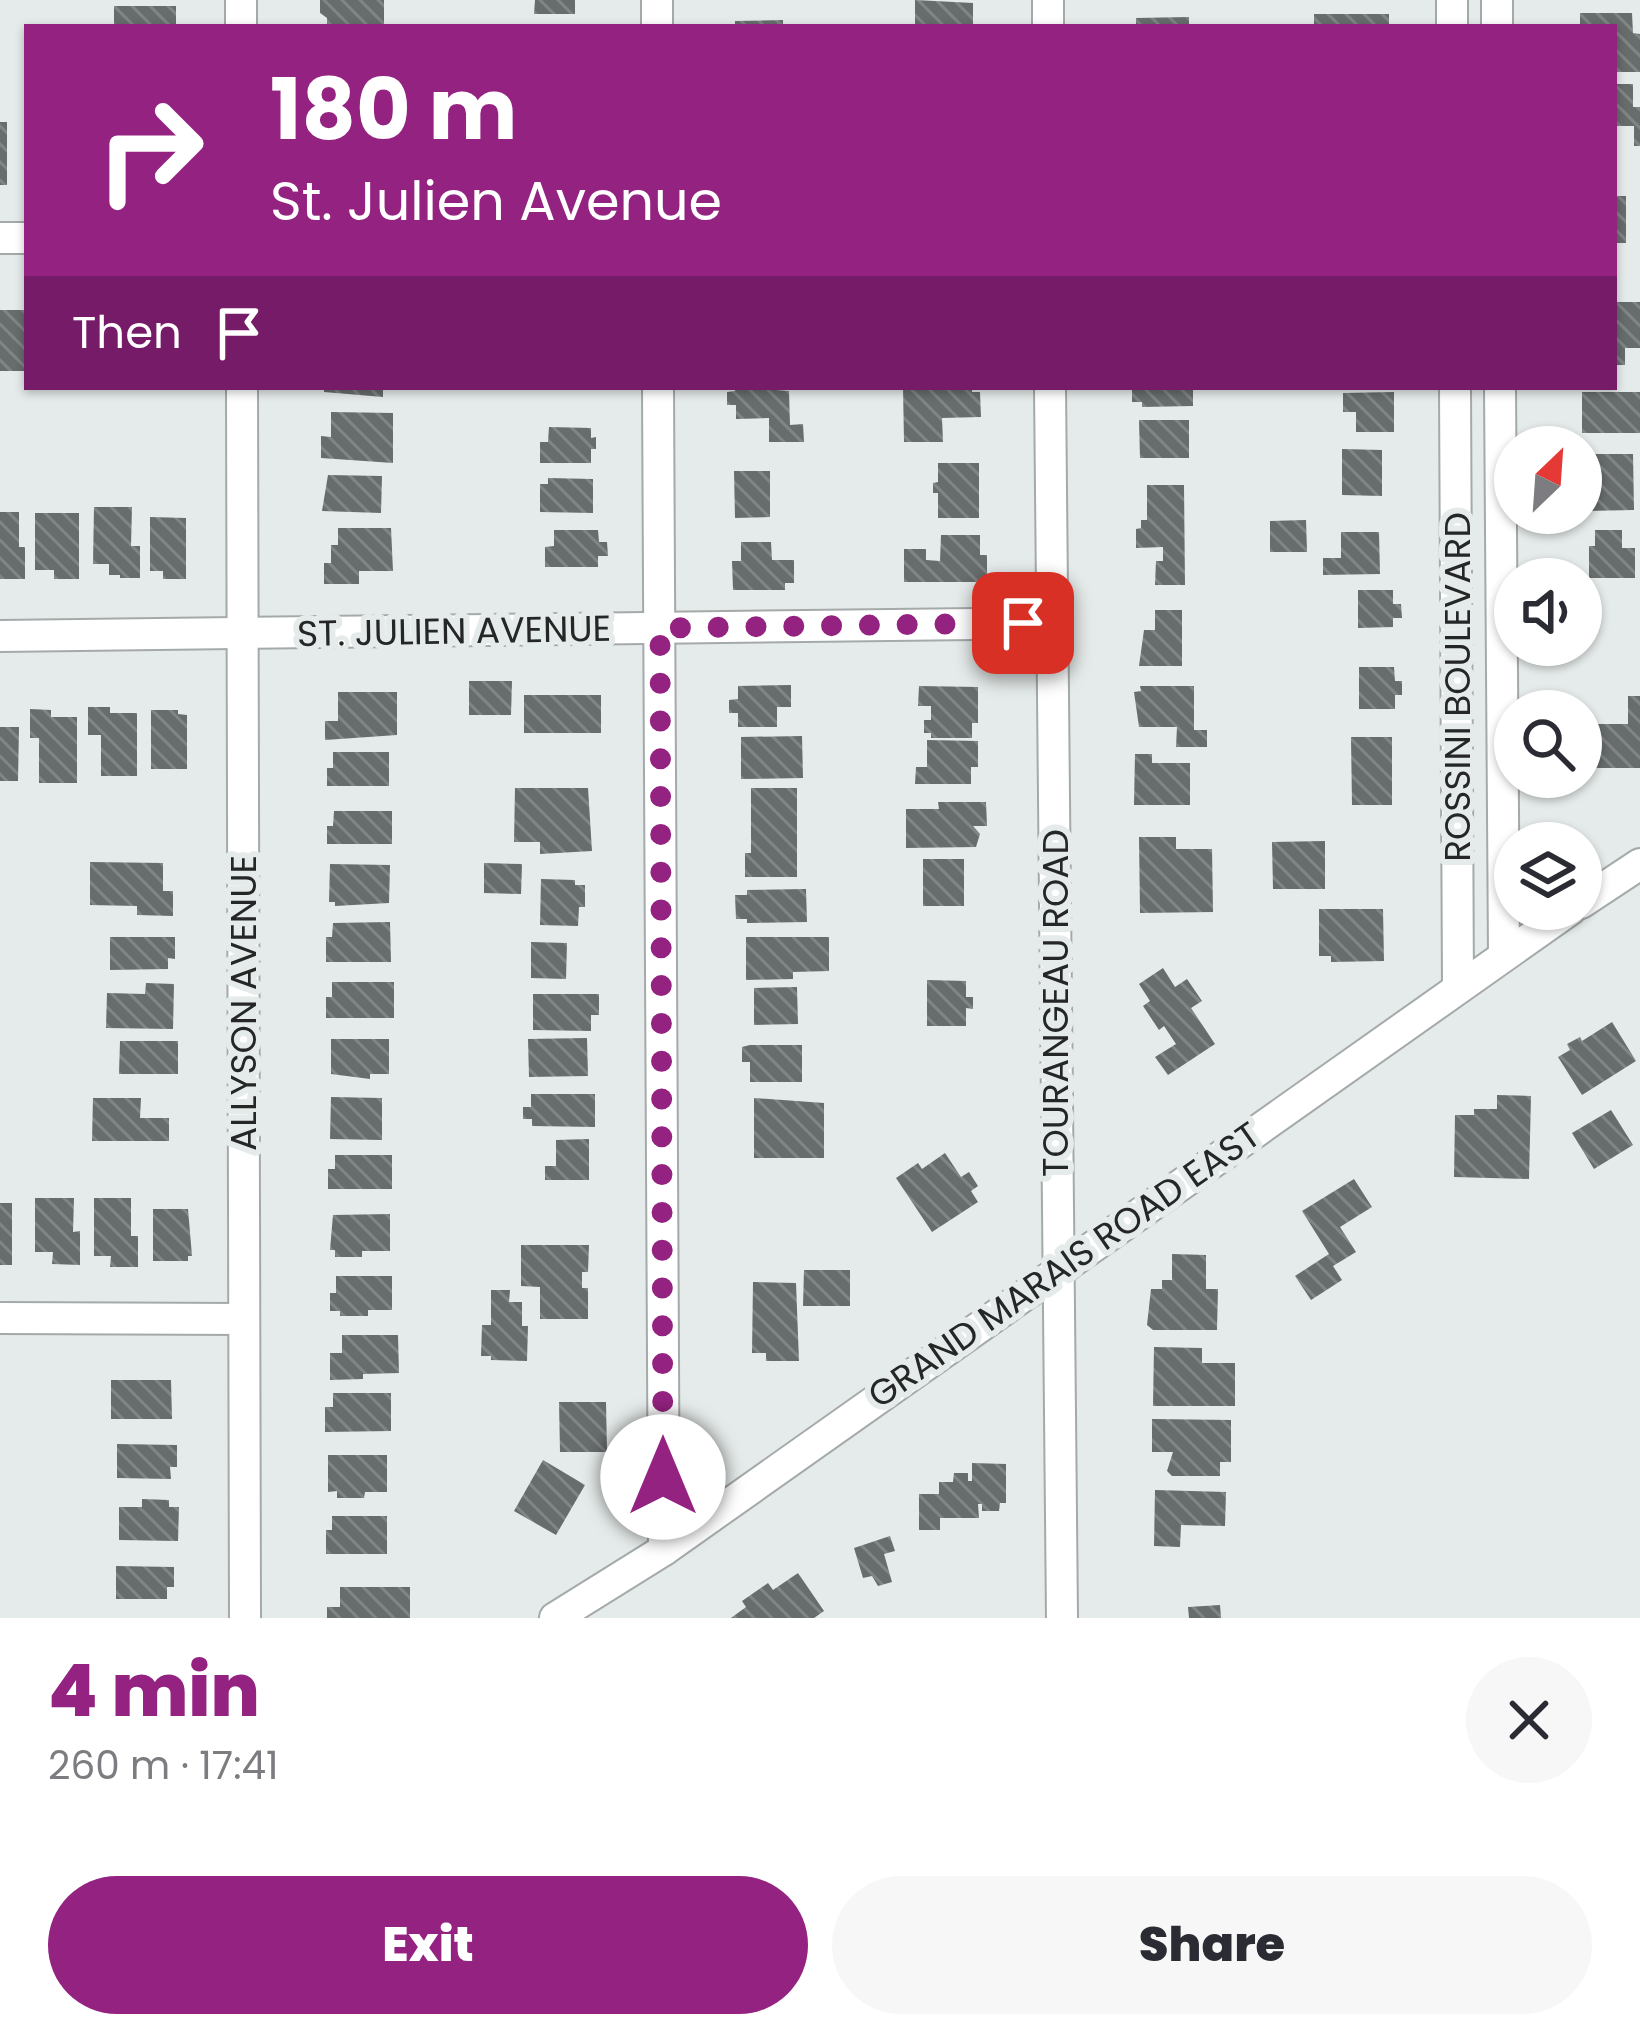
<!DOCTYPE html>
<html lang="en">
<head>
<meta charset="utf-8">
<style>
	:root { --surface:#fff; --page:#f7f7f7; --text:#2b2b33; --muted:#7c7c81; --accent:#942281 }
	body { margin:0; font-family:Poppins,sans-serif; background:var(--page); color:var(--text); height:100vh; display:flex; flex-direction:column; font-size:45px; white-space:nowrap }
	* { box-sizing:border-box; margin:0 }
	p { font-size:39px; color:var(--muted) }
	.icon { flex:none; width:66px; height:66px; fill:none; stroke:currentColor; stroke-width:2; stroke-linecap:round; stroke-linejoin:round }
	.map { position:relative; height:1618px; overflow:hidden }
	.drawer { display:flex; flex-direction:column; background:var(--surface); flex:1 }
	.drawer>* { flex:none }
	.banner { position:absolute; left:24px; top:24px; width:1593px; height:366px; border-radius:0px; box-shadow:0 3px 9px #0004; background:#942281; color:#fff; overflow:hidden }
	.needle { width:78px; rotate:25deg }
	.fabs { position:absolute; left:1494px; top:426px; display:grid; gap:24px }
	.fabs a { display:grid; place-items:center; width:108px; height:108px; border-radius:50%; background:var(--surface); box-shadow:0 3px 9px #0004; font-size:60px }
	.pin { position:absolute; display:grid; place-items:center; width:102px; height:102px; color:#fff; margin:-51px; border-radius:24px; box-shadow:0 6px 18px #0006 }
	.me { position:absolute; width:132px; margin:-66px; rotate:0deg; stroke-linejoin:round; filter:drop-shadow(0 0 9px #0008) }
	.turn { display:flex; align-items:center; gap:42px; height:252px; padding:0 48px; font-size:54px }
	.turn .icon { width:156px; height:156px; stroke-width:2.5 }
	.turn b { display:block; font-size:84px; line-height:102px }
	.then { display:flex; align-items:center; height:114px; padding:0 48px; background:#0003; gap:24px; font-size:45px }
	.round { display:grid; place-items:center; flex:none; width:126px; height:126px; border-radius:63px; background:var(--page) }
	.head { display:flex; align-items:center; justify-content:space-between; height:204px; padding:0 48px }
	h1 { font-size:72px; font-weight:800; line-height:90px; color:var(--accent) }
	.action { display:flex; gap:24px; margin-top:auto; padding:24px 48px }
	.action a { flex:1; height:138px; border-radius:72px; background:var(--accent); color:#fff; font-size:48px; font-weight:800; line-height:138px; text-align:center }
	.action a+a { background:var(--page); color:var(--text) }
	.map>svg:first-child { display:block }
	.building { fill:url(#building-back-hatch) }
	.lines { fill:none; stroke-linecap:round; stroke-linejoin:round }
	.minor-casing { stroke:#a4aaa9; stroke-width:34 }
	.minor { stroke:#fff; stroke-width:30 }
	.route { stroke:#942281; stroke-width:21; stroke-dasharray:0 37.8 }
	.labels { text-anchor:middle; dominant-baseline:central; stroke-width:12; stroke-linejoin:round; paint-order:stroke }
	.street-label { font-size:36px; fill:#242726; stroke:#e5ebea }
</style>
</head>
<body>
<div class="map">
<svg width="1640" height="1618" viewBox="0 0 1640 1618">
	<defs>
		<pattern id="building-back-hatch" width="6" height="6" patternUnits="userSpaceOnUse" patternTransform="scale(3)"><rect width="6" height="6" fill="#676d6c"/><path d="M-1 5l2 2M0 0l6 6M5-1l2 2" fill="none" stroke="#818585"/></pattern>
	</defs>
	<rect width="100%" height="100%" fill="#e5ebea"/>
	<g class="building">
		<path d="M320,0H384V27H327V18L320,13Z"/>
		<path d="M535,0H575V14H534Z"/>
		<path d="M915,0L973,3V25L915,27Z"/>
		<rect x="114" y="6" width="62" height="21"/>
		<path d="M1580,13H1632L1633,33L1640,34V72H1614V27H1580Z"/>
		<rect x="1314" y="14" width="75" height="13"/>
		<path d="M1189,17V27H1136V18Z"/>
		<path d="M783,20V27H735V21Z"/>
		<path d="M1614,84H1633V107H1640V146H1634V126H1614Z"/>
		<rect x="0" y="122" width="7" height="63"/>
		<rect x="1614" y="196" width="12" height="47"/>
		<path d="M1614,302H1640V348H1625V365H1614Z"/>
		<rect x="0" y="310" width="24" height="61"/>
		<path d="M324,387H383V397L324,392Z"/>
		<path d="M735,387L789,391L790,425L803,424L804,442H769V418L736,419V405H727V392L735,391Z"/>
		<path d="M903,387H972V392H980L981,417L942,418L943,442H904Z"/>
		<path d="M1132,387H1193V406L1142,407V402H1132Z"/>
		<path d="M1394,392V432H1356V412H1343V393Z"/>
		<rect x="1582" y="392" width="58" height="41"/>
		<path d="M331,412L393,413V463L321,458V436L331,437Z"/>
		<path d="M1139,420H1189V458H1140Z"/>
		<path d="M549,427L591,428V438L596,437V449H591V463H540V442H548Z"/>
		<path d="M1342,449L1382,450V496L1342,495Z"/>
		<path d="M1592,454H1633L1634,510L1586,511V482H1593Z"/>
		<path d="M938,463H979V518H938V493H933V483L938,482Z"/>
		<path d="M734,471H770V517L735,518Z"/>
		<path d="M328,475L382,476L381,513L322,511Z"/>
		<path d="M548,478L593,479V513L540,512V484H548Z"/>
		<path d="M1147,485H1184L1185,585H1155L1156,561H1163V547L1136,548V529L1141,528V520H1147Z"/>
		<path d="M94,507H132L131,546H140V578H120V575H109V564H93Z"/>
		<path d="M0,512H19V547H25V579H0Z"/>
		<path d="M35,513H79V579H54V570H35Z"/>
		<path d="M150,517L186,518V579H163V571H150Z"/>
		<path d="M1306,520L1307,552H1270V521Z"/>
		<path d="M338,528H391L393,571H359V584H324V563H331V545H338Z"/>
		<path d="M554,530H598L599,542H607L608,556H598V567H545V547L554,546Z"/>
		<path d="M1595,530H1622V548H1635V578H1589V546H1595Z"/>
		<path d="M1341,532H1379L1380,574L1323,575V558H1341Z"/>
		<path d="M941,535H980V555H987V578H981L980,582H904V549H926V560L940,561Z"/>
		<path d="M741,542H771L772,560H794V583H785V590H733L732,561H741Z"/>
		<path d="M1358,590H1393V604H1401L1402,618H1393V627L1358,628Z"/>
		<path d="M1155,610H1182V666H1139L1144,630H1155Z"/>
		<path d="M1359,667H1394L1395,681H1402V695H1395V709H1359Z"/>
		<path d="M469,681H512L511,715H469Z"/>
		<path d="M791,685V707H777V727H738V713H729V700L738,699V686Z"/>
		<path d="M919,686L978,687V723H972V738H931V733H924V720H931V706H918Z"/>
		<path d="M1140,686H1194V730H1207V747H1176L1177,727H1139L1134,692L1141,691Z"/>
		<path d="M338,692H397V735L325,740V721H338Z"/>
		<rect x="524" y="695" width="77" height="38"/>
		<path d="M1628,696H1640V768H1583V724H1628Z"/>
		<path d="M88,707H110V713H137V776H101V735H88Z"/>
		<path d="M30,709L51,710V717H77V783H39V738H30Z"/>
		<path d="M151,710H178V714L187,715V769H151Z"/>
		<path d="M0,727H19L18,781H0Z"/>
		<path d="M802,736L803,778L741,779V737Z"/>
		<path d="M1351,737H1392V805H1352Z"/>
		<path d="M927,740L978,741V767H971V784H915L916,767H927Z"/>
		<path d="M333,752H389V786H327V768H333Z"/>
		<path d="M1135,754H1152V763H1190V805H1134Z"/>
		<path d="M515,788H588L592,851L540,854V842H514Z"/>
		<path d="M751,788H797V877H745V853H751Z"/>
		<path d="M938,802H986L987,826H973L980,834L976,847L906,848V809H939Z"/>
		<path d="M334,811H392V844H327V826H333Z"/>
		<path d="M1139,837H1176V849H1212L1213,912L1140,913Z"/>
		<path d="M1325,841V889H1273L1272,842Z"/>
		<rect x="923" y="859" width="41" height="47"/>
		<path d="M90,862L163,863V891H173V916L137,915V906L90,905Z"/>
		<path d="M484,863L522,864L521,894L484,893Z"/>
		<path d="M330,864L390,865L389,903L335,906V902H329Z"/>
		<path d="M541,879L575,880V885H585V907H579L578,926L540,925Z"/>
		<path d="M806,889L807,922L747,923V919H736L735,895H747V890Z"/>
		<path d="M1319,909H1383L1384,961L1331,962V956H1319Z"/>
		<path d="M390,922L391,962H326V937H332L333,923Z"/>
		<path d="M110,937H175V959L168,958V969L110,970Z"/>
		<path d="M746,937H829V971L793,972V979L746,980Z"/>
		<path d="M531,942L567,943L566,979L531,978Z"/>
		<path d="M1163,968L1175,987L1187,979L1202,1001L1191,1008L1215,1044L1168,1075L1155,1057L1176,1044L1164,1026L1159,1030L1143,1006L1150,1001L1139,984Z"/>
		<path d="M927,980L966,981V997H973V1009L966,1008V1026H927Z"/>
		<path d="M332,982H394V1018H326V997H332Z"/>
		<path d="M146,983L174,984L173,1029L106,1028L107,993L145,994Z"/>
		<path d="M797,987L798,1024L754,1025V988Z"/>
		<path d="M533,994H599V1015H591V1031L533,1030Z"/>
		<path d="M1612,1022L1636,1061L1582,1095L1558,1057L1570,1050L1567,1044L1580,1037L1582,1041Z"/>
		<path d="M587,1038L588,1076L529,1077L528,1039Z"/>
		<path d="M331,1039H389V1074H370V1079L331,1074Z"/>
		<path d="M120,1041H178V1074H119Z"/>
		<path d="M750,1045H802V1082H750V1062H742V1047Z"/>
		<path d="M531,1094H595V1127L532,1126V1119H523V1107H531Z"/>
		<path d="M1497,1095L1531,1096L1529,1179L1454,1177L1455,1115H1474V1109H1497Z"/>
		<path d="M331,1097L382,1098V1140L330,1139Z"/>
		<path d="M93,1098H141L140,1118H169V1141H92Z"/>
		<path d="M754,1098L824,1103V1158H754Z"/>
		<path d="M1611,1110L1633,1145L1594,1169L1572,1133Z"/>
		<path d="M589,1139V1180H545V1166H556V1140Z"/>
		<path d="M945,1153L961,1177L969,1172L978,1186L971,1191L978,1202L932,1232L896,1178L918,1163L922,1169Z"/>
		<path d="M335,1155H392V1189H328V1169H335Z"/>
		<path d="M1354,1179L1372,1207L1340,1227L1356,1252L1333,1266L1342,1280L1311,1300L1295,1276L1329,1254L1302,1211Z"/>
		<path d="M35,1198H74L73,1232L80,1231V1265L52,1264L53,1252H35Z"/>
		<path d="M94,1198H131V1236H138V1267H110L111,1256H94Z"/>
		<rect x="0" y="1203" width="12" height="62"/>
		<path d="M153,1209H188L192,1256H188V1261H153Z"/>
		<path d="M390,1214V1251H362V1257H335V1250H330L333,1215Z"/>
		<path d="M521,1245H589L588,1272H582V1288H588V1319H540V1287L521,1286Z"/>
		<path d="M1172,1254L1206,1255V1289H1218L1217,1330H1153L1147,1325L1151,1289H1162V1280H1172Z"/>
		<path d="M804,1270H850V1306H803Z"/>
		<path d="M336,1276H392V1310H368V1316H340V1311H330V1293H336Z"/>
		<path d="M753,1282L796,1283L799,1361H766V1353H752Z"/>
		<path d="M491,1290H510L509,1302H522V1326H528L527,1361L491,1360V1356H481L482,1325H491Z"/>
		<path d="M342,1335H398L399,1373L363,1374V1379L330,1380V1353H342Z"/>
		<path d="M1154,1347L1202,1348V1363H1235V1406H1153Z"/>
		<path d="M111,1380H171L172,1419H111Z"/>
		<path d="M333,1393H391V1431L325,1432V1407H333Z"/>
		<path d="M559,1402H606L607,1452H560Z"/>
		<path d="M1152,1419L1231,1420V1462H1220V1476H1172L1167,1471L1173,1452H1152Z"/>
		<path d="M117,1444L177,1445V1467H170L171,1479L117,1478Z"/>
		<path d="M328,1455H387V1492H365L364,1498H337V1491L328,1492Z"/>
		<path d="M543,1460L585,1485L556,1535L514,1511Z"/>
		<path d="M972,1463L1006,1464V1503H1000L999,1511H982V1504H978L979,1518H940V1530H919V1494H939V1482H953L954,1473H968V1481H972Z"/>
		<path d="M1155,1490L1226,1492L1225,1526L1181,1525L1180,1547L1154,1546Z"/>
		<path d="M142,1499L169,1500V1507H179L178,1541L119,1540V1507H142Z"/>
		<path d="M332,1516H387V1554H326V1530H332Z"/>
		<path d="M890,1536L895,1551L884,1554L892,1582L878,1586L872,1576L863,1578L854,1548Z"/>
		<path d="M116,1566L174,1567V1587H167V1599H116Z"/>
		<path d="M798,1573L824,1611L814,1618H731L746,1607L742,1601L768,1583L773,1590Z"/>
		<path d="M340,1587H410V1618H327V1607H340Z"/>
		<path d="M1220,1605L1221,1618H1189L1188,1607Z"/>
	</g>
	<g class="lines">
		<g class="minor-casing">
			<g id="minor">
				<path d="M241,0V27"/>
				<path d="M657,0V27"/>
				<path d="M1048,0V27"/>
				<path d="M1452,0V27"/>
				<path d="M1497,0V27"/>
				<path d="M0,238H27"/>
				<path d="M242,387L245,1618"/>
				<path d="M658,387L664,1550"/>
				<path d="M1050,387L1062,1618"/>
				<path d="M1455,387L1458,987"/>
				<path d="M1500,387L1504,954"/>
				<path d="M0,636L1051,623"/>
				<path d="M1581,903L1640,864"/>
				<path d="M0,1318L244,1319"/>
				<path d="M555,1618L664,1550L1571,909"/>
			</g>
		</g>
		<use href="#minor" class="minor"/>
	</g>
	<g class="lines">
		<path class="route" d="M663,1477L660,628L1023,623"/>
	</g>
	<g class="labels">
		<g class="street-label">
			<text transform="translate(454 631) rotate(-1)">ST. JULIEN AVENUE</text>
			<text transform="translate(1457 687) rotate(-90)">ROSSINI BOULEVARD</text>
			<text transform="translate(243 1003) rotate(-90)">ALLYSON AVENUE</text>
			<text transform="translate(1055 1003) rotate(-90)">TOURANGEAU ROAD</text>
			<text transform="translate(1064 1265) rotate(-35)">GRAND MARAIS ROAD EAST</text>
		</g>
	</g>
</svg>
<div class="fabs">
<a><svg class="needle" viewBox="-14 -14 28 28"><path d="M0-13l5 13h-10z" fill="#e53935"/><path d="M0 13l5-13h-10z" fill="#7c7c81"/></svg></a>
<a><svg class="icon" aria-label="sound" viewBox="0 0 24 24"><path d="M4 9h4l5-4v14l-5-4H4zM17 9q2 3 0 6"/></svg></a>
<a><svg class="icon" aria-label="search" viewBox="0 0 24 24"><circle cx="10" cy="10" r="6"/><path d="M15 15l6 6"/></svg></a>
<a><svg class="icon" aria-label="layers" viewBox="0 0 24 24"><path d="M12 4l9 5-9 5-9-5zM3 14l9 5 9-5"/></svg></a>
</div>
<div class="pin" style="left:1023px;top:623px;background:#d93025"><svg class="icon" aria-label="arrive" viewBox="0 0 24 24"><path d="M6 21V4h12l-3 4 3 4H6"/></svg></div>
<svg class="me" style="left:663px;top:1477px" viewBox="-20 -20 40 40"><circle r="19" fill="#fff"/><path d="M0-13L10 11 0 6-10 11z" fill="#942281"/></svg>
<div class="banner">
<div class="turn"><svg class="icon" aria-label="right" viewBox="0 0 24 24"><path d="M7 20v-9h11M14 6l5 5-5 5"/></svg><div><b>180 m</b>St. Julien Avenue</div></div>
<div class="then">Then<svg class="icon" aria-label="arrive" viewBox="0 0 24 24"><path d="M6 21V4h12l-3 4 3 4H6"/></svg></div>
</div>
</div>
<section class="drawer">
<div class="head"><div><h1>4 min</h1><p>260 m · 17:41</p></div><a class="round"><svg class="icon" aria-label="close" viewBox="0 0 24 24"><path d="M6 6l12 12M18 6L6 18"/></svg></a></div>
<div class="action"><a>Exit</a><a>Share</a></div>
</section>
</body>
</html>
